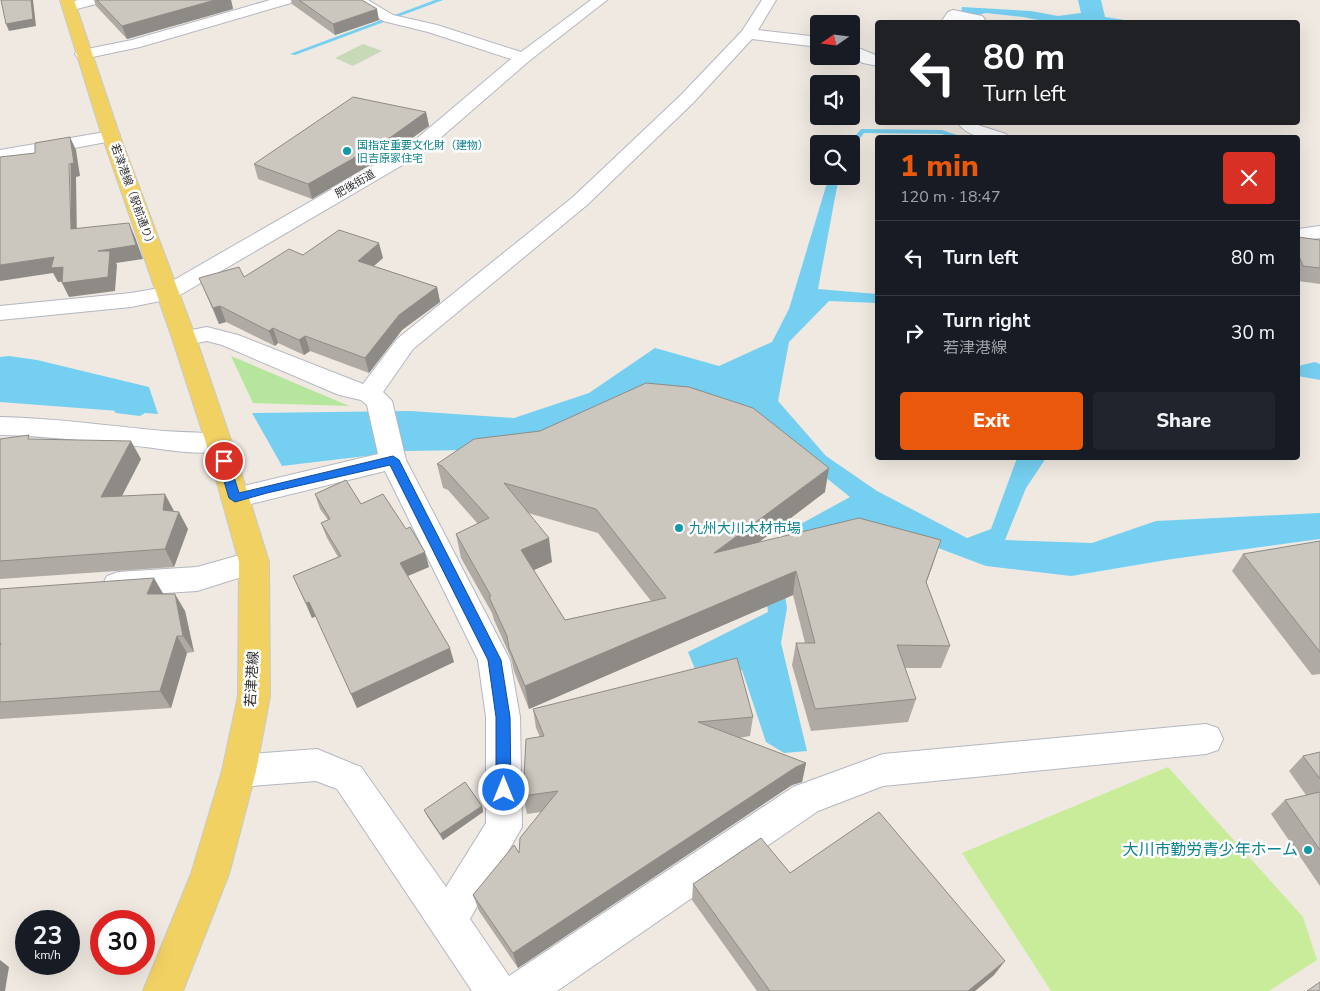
<!DOCTYPE html>
<html lang="en">
<head>
<meta charset="utf-8">
<style>
	:root { --surface:#171b24; --page:#20242c; --text:#f1f3f6; --muted:#9ea1a6; --line:#363941; --accent:#ea580c }
	body { margin:0; font-family:"Nunito Sans","Noto Sans JP",sans-serif; background:var(--page); color:var(--text); height:100vh; display:flex; flex-direction:column; font-size:19px; white-space:nowrap }
	* { box-sizing:border-box; margin:0 }
	p { font-size:16px; color:var(--muted) }
	.icon { flex:none; width:28px; height:28px; fill:none; stroke:currentColor; stroke-width:2; stroke-linecap:round; stroke-linejoin:round }
	.map { position:relative; flex:1; overflow:hidden }
	.panel { position:absolute; left:875px; top:135px; width:425px; height:325px; display:flex; flex-direction:column; background:var(--surface); border-radius:5px; box-shadow:0 5px 20px #0002 }
	.panel>* { flex:none }
	.hud { position:absolute; left:875px; top:20px; width:425px; height:105px; border-radius:5px; box-shadow:0 5px 20px #0002; background:#202124; color:#fff; overflow:hidden }
	.needle { width:32px; rotate:256deg }
	.controls { position:absolute; left:810px; top:15px; display:grid; gap:10px }
	.controls a { display:grid; place-items:center; width:50px; height:50px; border-radius:5px; background:var(--surface); box-shadow:0 5px 20px #0002; font-size:25px }
	.speed { position:absolute; left:15px; top:910px; display:flex; gap:10px; font-size:25px; font-weight:700; text-align:center }
	.speed>* { display:grid; place-content:center; width:65px; height:65px; border-radius:50%; background:var(--surface); box-shadow:0 5px 20px #0002; line-height:1 }
	.speed small { font-size:12px; font-weight:400 }
	.speed .limit { border:8px solid #d22; background:#fff; color:#111 }
	.pin { position:absolute; display:grid; place-items:center; width:42px; height:42px; color:#fff; margin:-21px; border:2px solid #fff; border-radius:50%; box-shadow:0 1px 5px #0007 }
	.me { position:absolute; width:55px; margin:-28px; rotate:0deg; stroke-linejoin:round; filter:drop-shadow(0 0 4px #0008) }
	.turn { display:flex; align-items:center; gap:18px; height:105px; padding:0 25px; font-size:22px }
	.turn .icon { width:65px; height:65px; stroke-width:2.5 }
	.turn b { display:block; font-size:35px; line-height:42px }
	.round { display:grid; place-items:center; flex:none; width:52px; height:52px; border-radius:5px; background:var(--page) }
	.overview { display:flex; align-items:center; justify-content:space-between; height:85px; padding:0 25px }
	h1 { font-size:30px; font-weight:800; line-height:38px; color:var(--accent) }
	.button { display:flex; gap:10px; margin-top:auto; padding:10px 25px }
	.button a { flex:1; height:58px; border-radius:5px; background:var(--accent); color:#fff; font-size:20px; font-weight:800; line-height:58px; text-align:center }
	.button a+a { background:var(--page); color:var(--text) }
	ul { padding:0; list-style:none }
	li { display:flex; align-items:center; gap:15px; height:75px; padding:0 25px; border-top:1px solid var(--line) }
	li div { flex:1 }
	li b { display:block; font-size:19px }
	li em { font-style:normal }
	.map>svg:first-child { display:block }
	.green { fill:#b6e59e }
	.cemetery { fill:#c8d9b8 }
	.pitch { fill:#c9ec9a }
	.water { fill:#75cff0 }
	.lines { fill:none; stroke-linecap:round; stroke-linejoin:round }
	.stream { fill:#75cff0; fill-rule:evenodd }
	.minor-casing { stroke:#b4b7c1; stroke-width:2 }
	.major-casing { stroke:#c9c9c9; stroke-width:2 }
	.minor { fill:#fff; fill-rule:evenodd }
	.major { fill:#f2d163; fill-rule:evenodd }
	.wall { fill:#afaba4; fill-rule:evenodd }
	.shaded-wall { fill:#8e8b86 }
	.building { fill:#cbc7bf; stroke:#8e8b86; fill-rule:evenodd }
	.route { fill:#1a73e8; stroke:#114b97 }
	.culture-dot { fill:#0f9aa8; stroke:#fff; stroke-width:2 }
	.labels { text-anchor:middle; dominant-baseline:central; stroke-width:5; stroke-linejoin:round; paint-order:stroke }
	.far-culture-label { font-size:11px; fill:#0d838f; stroke:#fff; text-anchor:start }
	.far-street-label { font-size:11px; fill:#2e2e2e; stroke:#fff }
	.culture-label { font-size:14px; fill:#0d838f; stroke:#fff; text-anchor:start }
	.street-label { font-size:14px; fill:#2e2e2e; stroke:#fff }
	.near-culture-label { font-size:16px; fill:#0d838f; stroke:#fff; text-anchor:end }
</style>
</head>
<body>
<div class="map">
<svg width="1320" height="991" viewBox="0 0 1320 991">
	<rect width="100%" height="100%" fill="#efe9e1"/>
	<path class="green" d="M231,356L349,406L253,403Z"/>
	<path class="cemetery" d="M363,44L382,51L353,66L335,58Z"/>
	<path class="pitch" d="M1168,767L1303,917L1317,960L1269,991H1051L962,853Z"/>
	<g class="water">
		<path d="M1078,0H1101L1105,17L1138,22H1049L1023,17L986,13L973,16L961,14L962,7L1031,11L1058,16L1081,13Z"/>
		<path d="M827,176H839L818,289L877,294V303L829,301L789,342L778,401L826,456L877,491L967,538L991,529L1017,458H1046L1026,488L1005,540L1092,543L1156,521L1320,513V539L1172,559L1071,576L986,566L877,525L782,575L787,608L781,643L807,751L784,753L766,742L742,670L700,681L688,652L768,612L762,562L799,525L850,497L758,423L530,449L407,451L282,466L252,413L410,411L514,418L589,393L655,348L719,366L772,342L789,309L827,183Z"/>
		<path d="M9,356L37,360L149,387L158,414L0,402V357Z"/>
		<path d="M1315,362L1320,364V380L1298,376V366Z"/>
	</g>
	<g class="lines">
		<g class="stream">
			<path d="M435,0H443L295,55L290,54Z"/>
			<path d="M862,129L942,130L966,138H954L942,134L864,133L853,147L851,148V144H849L860,130Z"/>
			<path d="M119,408L140,410L145,413L140,416L116,413L114,411L116,409Z"/>
		</g>
		<g class="minor-casing">
			<g id="minor">
				<path d="M78,0H102L100,3L69,11L64,10L62,7L64,4Z"/>
				<path d="M270,0H293L291,3L140,47L83,59L77,57L75,54L77,51L132,40Z"/>
				<path d="M351,0H368L393,15L437,25L521,52L591,0H607L529,61L423,153L175,298L131,307L0,320V306L131,293L160,288L409,145L511,59L428,32L383,21Z"/>
				<path d="M762,0H776L758,30L819,37V47L752,39L693,103L587,205L413,349L383,392L392,401L406,460L510,660L520,717L522,827L470,919L509,976L793,787L883,754L1206,724L1218,728L1223,739L1218,750L1206,754L883,786L818,811L557,991H472L337,789L316,781L239,787L227,782L222,771L227,760L239,755L317,749L361,767L446,887L486,823V717L478,660L385,471L235,508L225,505L221,498L225,491L235,488L378,454L367,405L361,400L339,395L222,345L207,341L184,345L176,343L172,338L176,333L207,327L238,335L363,384L397,339L573,197L681,95L742,31Z"/>
				<path d="M953,10L982,16L985,19L981,22L957,20L955,22H941L948,12Z"/>
				<path d="M851,45L878,56V66L863,63L850,56Z"/>
				<path d="M957,122H976L978,125L1006,134L1009,138C989,138 970,140 957,122Z"/>
				<path d="M111,131L117,132L120,136L117,140L0,162V150Z"/>
				<path d="M1320,226V238L1298,241V229Z"/>
				<path d="M0,417C55,418 109,426 164,431C185,433 208,431 228,437L232,443L228,449C203,457 171,450 145,447C96,442 49,436 0,435Z"/>
				<path d="M254,551L264,554L269,562L264,570L197,591L118,596L107,592L103,584L107,576L118,572L197,567Z"/>
			</g>
		</g>
		<g class="major-casing">
			<path id="major" d="M60,0H74L120,136L196,338L232,443L269,562L270,696L256,771L229,874L183,991H143L191,874L222,771L238,696L239,562L206,443L172,338L102,136Z"/>
		</g>
		<use href="#minor" class="minor"/>
		<use href="#major" class="major"/>
	</g>
	<g class="wall">
		<path d="M94,0H231L233,9L127,39L96,6Z"/>
		<path d="M291,0H362L379,20L335,35L292,4Z"/>
		<path d="M426,112L429,126L394,151L312,199L258,179L254,164Z"/>
		<path d="M1298,237L1320,240V284L1298,281Z"/>
		<path d="M303,255L383,258L374,266L437,287L440,302L402,330L369,373L310,351L304,355L278,343L275,346L226,322L219,324L199,278L244,277Z"/>
		<path d="M0,439L32,440L141,459L122,496L174,511L188,529L174,567L0,579Z"/>
		<path d="M437,464L825,492L758,543L933,564L926,583L950,646L941,668H905L916,699L908,722L811,731L792,665L796,643H805L793,595L529,709L514,671L511,658L494,620L492,613L461,558L456,534L478,524L448,490L443,488ZM528,513L598,533L651,601L565,620L534,570L552,562Z"/>
		<path d="M315,494L361,504L429,567L408,576L454,662L357,708L316,616L312,618L293,576L338,557L327,538L321,523L328,520L320,509Z"/>
		<path d="M1320,541V674L1312,675L1232,571L1243,554Z"/>
		<path d="M0,589L164,594L185,611L194,652L187,653L171,708L0,719Z"/>
		<path d="M533,709L753,717L750,736L739,738L806,763L802,782L792,785L518,968L479,911L473,895L519,853L541,812L527,814L523,796L540,737L536,728Z"/>
		<path d="M1320,752V886L1271,814L1285,800L1306,795L1289,771L1303,756Z"/>
		<path d="M482,806L483,812L443,840L427,816L424,810Z"/>
		<path d="M790,873L994,975L975,991H757L692,900L693,884Z"/>
	</g>
	<g class="shaded-wall">
		<path d="M31,0H33L36,26L9,31L6,24Z"/>
		<path d="M215,0H231L233,9L127,39L122,26Z"/>
		<path d="M377,9L379,20L335,35L333,24Z"/>
		<path d="M426,112L429,126L394,151L312,199L308,184Z"/>
		<path d="M70,137L76,150L80,176L76,177L77,242L71,229Z"/>
		<path d="M129,223L135,237L143,259L116,263L117,265L115,291L69,297L62,283Z"/>
		<path d="M379,243L383,258L362,276L358,261Z"/>
		<path d="M54,257L63,267L70,281L58,282L53,273L0,281V265Z"/>
		<path d="M437,287L440,302L402,330L369,373L365,358L399,315Z"/>
		<path d="M220,306L226,322L219,324L213,308Z"/>
		<path d="M273,328L278,343L275,346L269,331Z"/>
		<path d="M305,336L310,351L304,355L299,340Z"/>
		<path d="M131,441L141,459L112,515L101,497Z"/>
		<path d="M829,468L825,492L713,577L714,553Z"/>
		<path d="M165,494L174,511L163,510Z"/>
		<path d="M179,512L188,529L174,567L165,549Z"/>
		<path d="M549,538L552,562L525,574L521,550Z"/>
		<path d="M941,540L933,564L918,605L926,582Z"/>
		<path d="M425,552L429,567L405,577L400,563Z"/>
		<path d="M796,571L793,595L529,709L525,686Z"/>
		<path d="M154,578L164,595L147,594Z"/>
		<path d="M175,594L185,611L194,652L183,636Z"/>
		<path d="M309,602L316,616L312,618L306,603Z"/>
		<path d="M177,636L187,653L171,708L160,691Z"/>
		<path d="M450,648L454,662L357,708L351,694Z"/>
		<path d="M806,763L802,782L792,785L518,968L513,953L796,767Z"/>
		<path d="M482,806L483,812L443,840L440,834Z"/>
		<path d="M0,960L9,967L5,991H0Z"/>
		<path d="M1005,961L994,975L975,991H968Z"/>
	</g>
	<g class="building">
		<path d="M1,0H31L33,19L6,24Z"/>
		<path d="M97,0H215L122,26Z"/>
		<path d="M299,0H362L377,9L333,24Z"/>
		<path d="M353,97L426,112L391,137L308,184L254,164Z"/>
		<path d="M70,137L74,163L69,164L71,229L129,223L136,245L98,251H110L108,277L62,283L63,267L51,268L54,257L0,265V157L35,153V143Z"/>
		<path d="M339,230L379,243L358,261L437,287L399,315L365,358L305,336L299,340L273,328L269,331L220,306L213,308L199,278L239,267L244,277L289,249L303,255Z"/>
		<path d="M1298,237L1320,240V268L1303,266L1298,253Z"/>
		<path d="M646,383L689,387L753,408L829,468L714,553L859,518L941,540L926,582L950,646L897,645L916,699L815,709L796,643H815L796,571L525,686L509,648L507,636L489,597L491,596L456,534L489,518L442,466L437,464L474,439L540,431ZM504,483L596,509L666,598L565,620L521,550L549,538Z"/>
		<path d="M29,435L28,439L131,441L101,497L165,494L163,510L179,512L165,549L0,561V439Z"/>
		<path d="M346,480L361,504L383,494L406,529L410,527L425,552L400,563L450,648L351,694L309,602L306,603L293,576L341,556L321,523L330,519L315,494Z"/>
		<path d="M1320,541V652L1243,554Z"/>
		<path d="M154,578L147,594H175L183,636H177L160,691L0,702V646L1,643H0V589Z"/>
		<path d="M737,658L753,717L698,722L806,763L796,767L513,953L473,895L514,845L519,853L520,838L558,791L523,796L526,739L544,736L533,709Z"/>
		<path d="M1320,752V779L1303,756Z"/>
		<path d="M465,782L482,806L440,834L424,810Z"/>
		<path d="M1320,792V850L1285,800Z"/>
		<path d="M879,812L1005,961L968,991H770L693,884L761,838L790,873Z"/>
		<path d="M1320,982V991H1307Z"/>
	</g>
	<path class="route" d="M393,456L399,460L501,660L510,717L511,790L509,795L504,797L498,795L496,790V717L488,660L390,465L267,493L235,502L229,498L218,461L220,458H228L239,493Z"/>
	<g class="culture-dot">
		<circle cx="347" cy="151" r="5"/>
		<circle cx="679" cy="528" r="5"/>
		<circle cx="1308" cy="850" r="5"/>
	</g>
	<g class="labels">
		<g class="far-culture-label">
			<text x="357" y="145">国指定重要文化財（建物）<tspan x="357" dy="13">旧吉原家住宅</tspan></text>
		</g>
		<g class="far-street-label">
			<text transform="translate(355 184) rotate(-30)">肥後街道</text>
			<text transform="translate(133 196) rotate(70)">若津港線（駅前通り）</text>
		</g>
		<g class="culture-label">
			<text x="689" y="528">九州大川木材市場</text>
		</g>
		<g class="street-label">
			<text transform="translate(252 679) rotate(-87)">若津港線</text>
		</g>
		<g class="near-culture-label">
			<text x="1298" y="850">大川市勤労青少年ホーム</text>
		</g>
	</g>
</svg>
<div class="controls">
<a><svg class="needle" viewBox="-14 -14 28 28"><path d="M0-13l5 13h-10z" fill="#e53935"/><path d="M0 13l5-13h-10z" fill="#9ea1a6"/></svg></a>
<a><svg class="icon" aria-label="sound" viewBox="0 0 24 24"><path d="M4 9h4l5-4v14l-5-4H4zM17 9q2 3 0 6"/></svg></a>
<a><svg class="icon" aria-label="search" viewBox="0 0 24 24"><circle cx="10" cy="10" r="6"/><path d="M15 15l6 6"/></svg></a>
</div>
<div class="speed"><div>23<small>km/h</small></div><div class="limit">30</div></div>
<div class="pin" style="left:224px;top:461px;background:#d93025"><svg class="icon" aria-label="arrive" viewBox="0 0 24 24"><path d="M6 21V4h12l-3 4 3 4H6"/></svg></div>
<svg class="me" style="left:504px;top:790px" viewBox="-20 -20 40 40"><circle r="17" fill="#1a73e8" stroke="#fff" stroke-width="3"/><path d="M0-11L8 9 0 5-8 9z" fill="#fff"/></svg>
<div class="hud">
<div class="turn"><svg class="icon" aria-label="left" viewBox="0 0 24 24"><path d="M17 20v-9H6M10 6l-5 5 5 5"/></svg><div><b>80 m</b>Turn left</div></div>
</div>
<section class="panel">
<div class="overview"><div><h1>1 min</h1><p>120 m · 18:47</p></div><a class="round" style="background:#d93025;color:#fff"><svg class="icon" aria-label="close" viewBox="0 0 24 24"><path d="M6 6l12 12M18 6L6 18"/></svg></a></div>
<ul>
<li><svg class="icon" aria-label="left" viewBox="0 0 24 24"><path d="M17 20v-9H6M10 6l-5 5 5 5"/></svg><div><b>Turn left</b></div><em>80 m</em></li>
<li><svg class="icon" aria-label="right" viewBox="0 0 24 24"><path d="M7 20v-9h11M14 6l5 5-5 5"/></svg><div><b>Turn right</b><p>若津港線</p></div><em>30 m</em></li>
</ul>
<div class="button"><a>Exit</a><a>Share</a></div>
</section>
</div>
</body>
</html>
